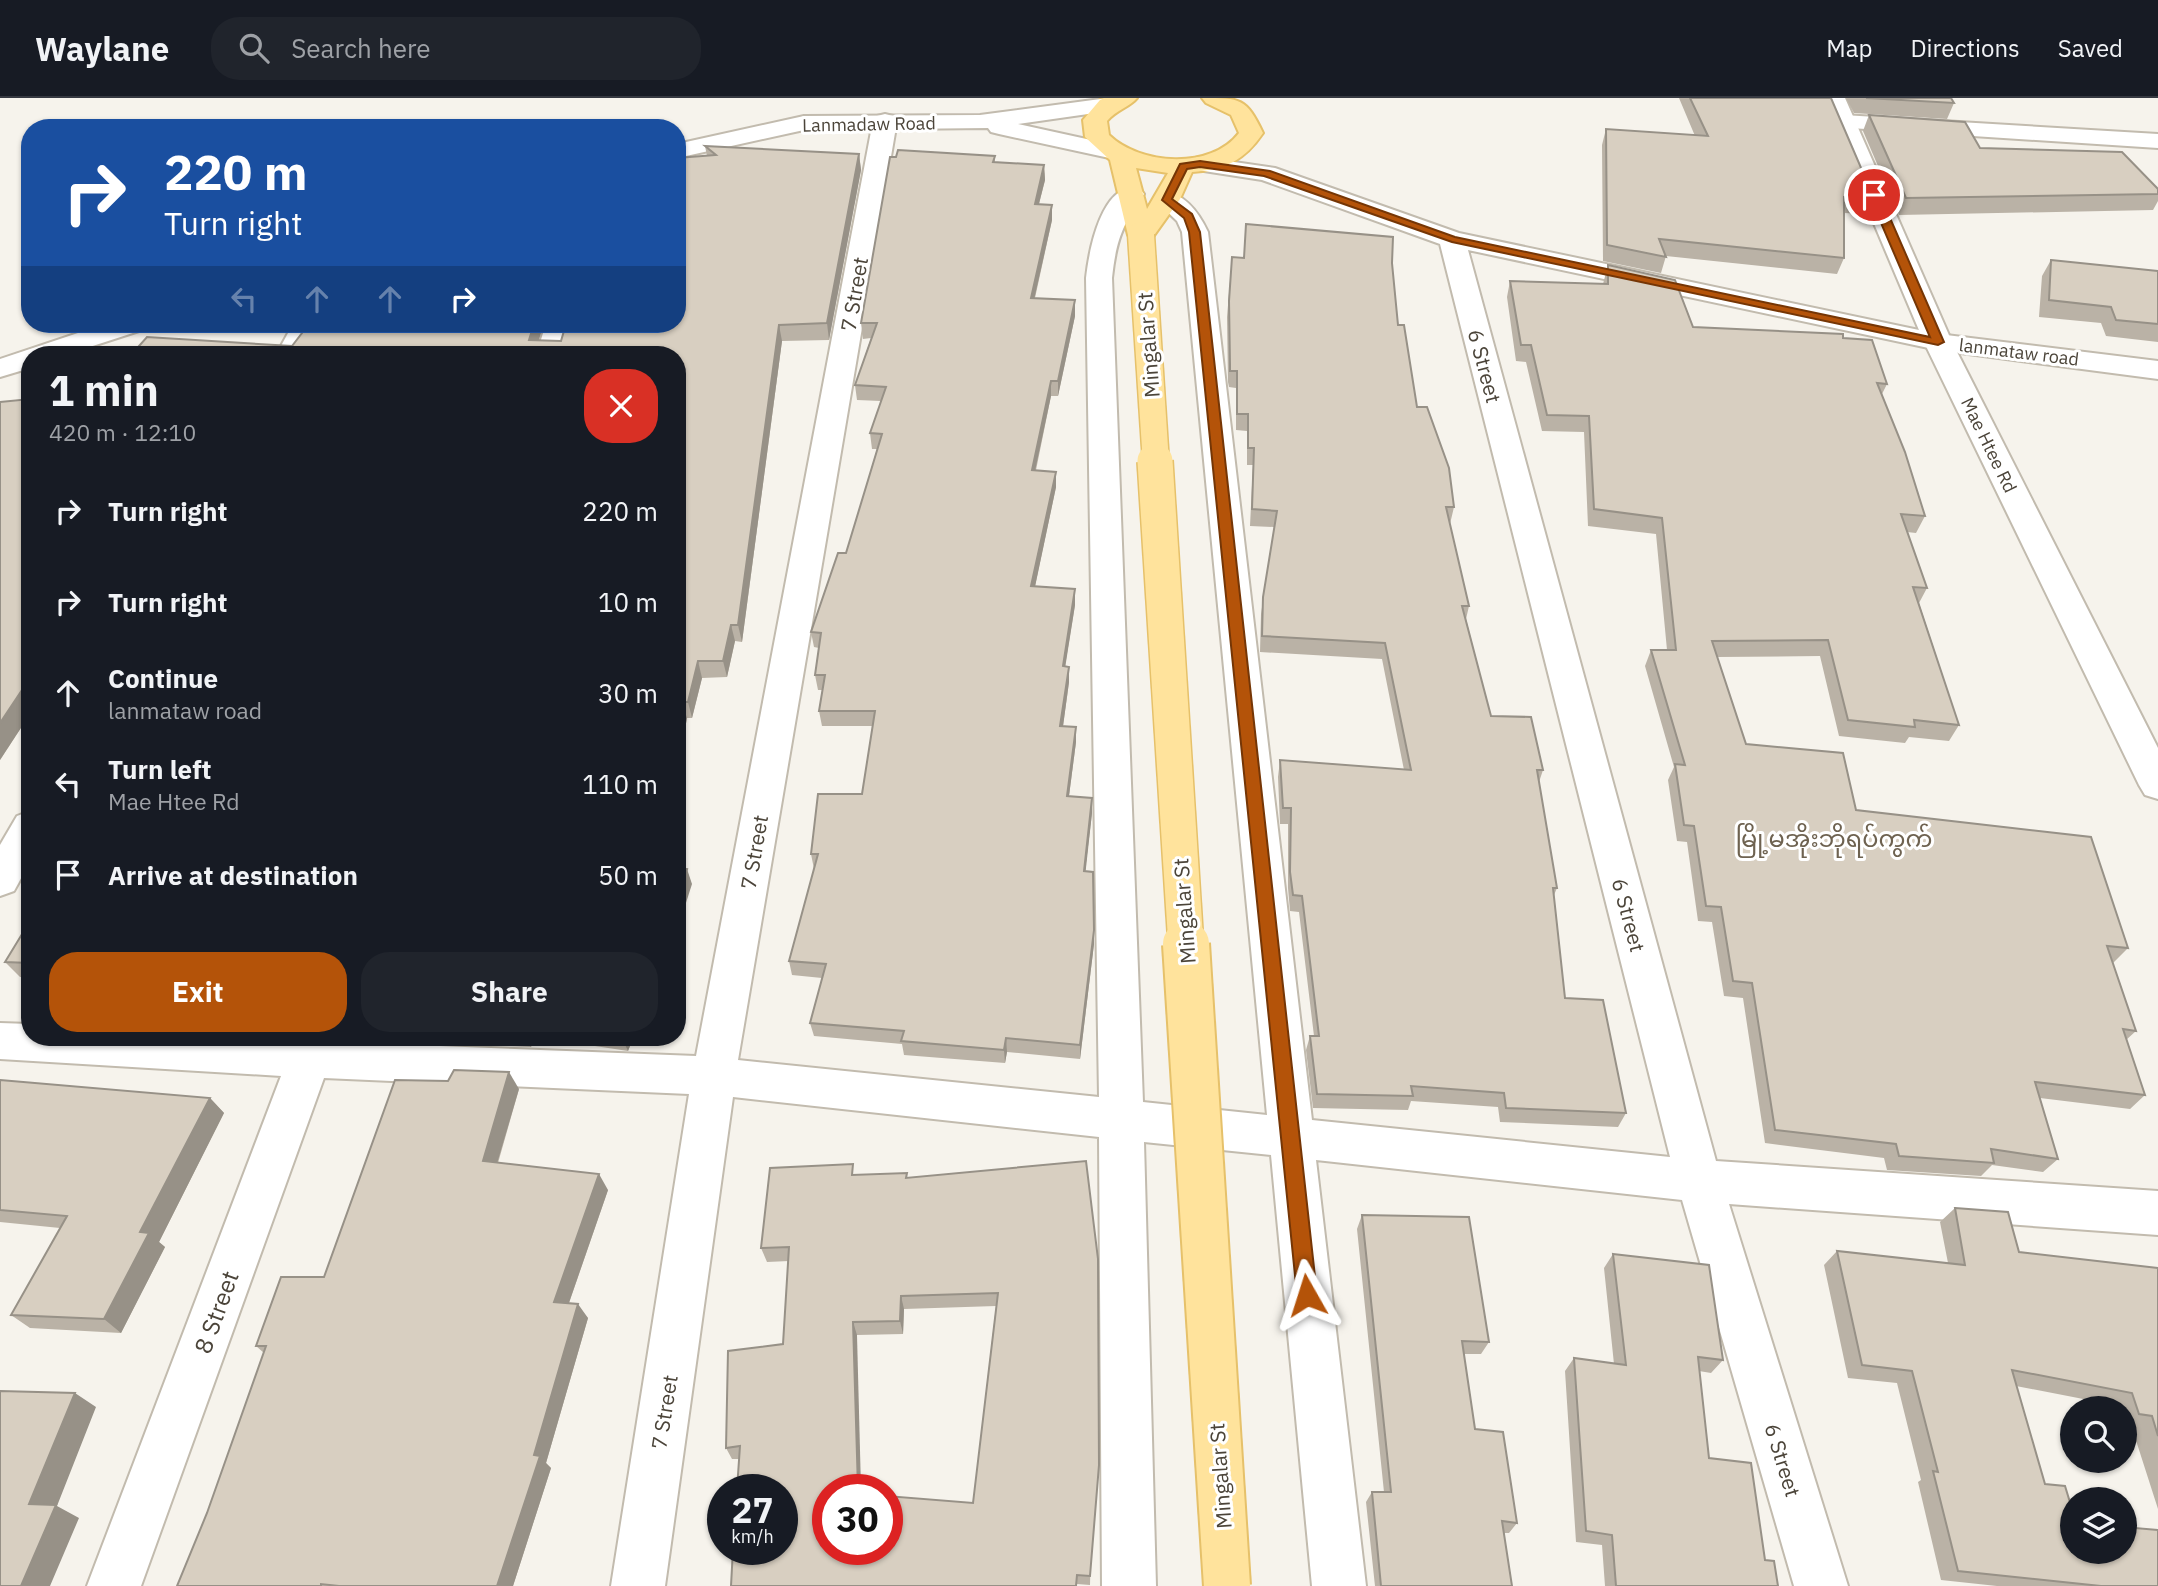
<!DOCTYPE html>
<html lang="en">
<head>
<meta charset="utf-8">
<style>
	:root { --surface:#171b24; --page:#20242c; --text:#f1f3f6; --muted:#9ea1a6; --line:#363941; --accent:#b45309 }
	body { margin:0; font-family:"IBM Plex Sans","Noto Sans Myanmar",sans-serif; background:var(--page); color:var(--text); height:100vh; display:flex; flex-direction:column; font-size:26px; white-space:nowrap }
	* { box-sizing:border-box; margin:0 }
	p { font-size:23px; color:var(--muted) }
	.icon { flex:none; width:38px; height:38px; fill:none; stroke:currentColor; stroke-width:2; stroke-linecap:round; stroke-linejoin:round }
	.map { position:relative; flex:1; overflow:hidden }
	.side { position:absolute; left:21px; top:248px; width:665px; height:700px; display:flex; flex-direction:column; background:var(--surface); border-radius:28px; box-shadow:0 2px 5px #0004 }
	.side>* { flex:none }
	.hud { position:absolute; left:21px; top:21px; width:665px; height:214px; border-radius:28px; box-shadow:0 2px 5px #0004; background:#1a4fa0; color:#fff; overflow:hidden }
	.buttons { position:absolute; left:2060px; top:1298px; display:grid; gap:14px }
	.buttons a { display:grid; place-items:center; width:77px; height:77px; border-radius:50%; background:var(--surface); box-shadow:0 2px 5px #0004; font-size:35px }
	.speed { position:absolute; left:707px; top:1376px; display:flex; gap:14px; font-size:35px; font-weight:700; text-align:center }
	.speed>* { display:grid; place-content:center; width:91px; height:91px; border-radius:50%; background:var(--surface); box-shadow:0 2px 5px #0004; line-height:1 }
	.speed small { font-size:18px; font-weight:400 }
	.speed .limit { border:10px solid #d22; background:#fff; color:#111 }
	.pin { position:absolute; display:grid; place-items:center; width:60px; height:60px; color:#fff; margin:-30px; border:4px solid #fff; border-radius:50%; box-shadow:0 2px 7px #0007 }
	.me { position:absolute; width:77px; margin:-38px; rotate:354deg; stroke-linejoin:round; filter:drop-shadow(0 0 5px #0008) }
	.turn { display:flex; align-items:center; gap:24px; height:147px; padding:0 28px; font-size:32px }
	.turn .icon { width:91px; height:91px; stroke-width:2.5 }
	.turn b { display:block; font-size:49px; line-height:60px }
	.lanes { display:flex; align-items:center; height:66px; padding:0 28px; background:#0003; justify-content:center; gap:35px; direction:ltr }
	.lanes .off { opacity:.35 }
	.round { display:grid; place-items:center; flex:none; width:74px; height:74px; border-radius:28px; background:var(--page) }
	.headline { display:flex; align-items:center; justify-content:space-between; height:119px; padding:0 28px }
	h1 { font-size:42px; font-weight:700; line-height:52px }
	.action { display:flex; gap:14px; margin-top:auto; padding:14px 28px }
	.action a { flex:1; height:80px; border-radius:28px; background:var(--accent); color:#fff; font-size:28px; font-weight:700; line-height:80px; text-align:center }
	.action a+a { background:var(--page); color:var(--text) }
	ul { padding:0; list-style:none }
	li { display:flex; align-items:center; gap:21px; height:91px; padding:0 28px }
	li div { flex:1 }
	li b { display:block; font-size:26px }
	li em { font-style:normal }
	header { display:flex; align-items:center; gap:42px; box-sizing:border-box; height:98px; padding:0 35px; background:var(--surface); border-bottom:2px solid var(--line) }
	header strong { font-size:33px }
	nav { display:flex; gap:38px; margin-inline-start:auto; font-size:24px }
	.search { width:490px; height:63px; background:var(--page); display:flex; align-items:center; gap:18px; box-sizing:border-box; padding:0 24px; border-radius:28px; color:var(--muted); font-size:26px }
	.map>svg:first-child { display:block }
	.lines { fill:none; stroke-linecap:round; stroke-linejoin:round }
	.minor-casing { stroke:#c2bbae; stroke-width:4 }
	.tertiary-casing { stroke:#c2bbae; stroke-width:4 }
	.primary-casing { stroke:#e6c16a; stroke-width:4 }
	.minor { fill:#fff; fill-rule:evenodd }
	.tertiary { fill:#fff; fill-rule:evenodd }
	.primary { fill:#ffe39c; fill-rule:evenodd }
	.primary-bridge-far2-casing { stroke:#e6c16a; stroke-width:29; stroke-linecap:butt }
	.primary-bridge-far1-casing { stroke:#e6c16a; stroke-width:38; stroke-linecap:butt }
	.primary-bridge-casing { stroke:#e6c16a; stroke-width:50; stroke-linecap:butt }
	.primary-bridge-far2 { stroke:#ffe39c; stroke-width:26 }
	.primary-bridge-far1 { stroke:#ffe39c; stroke-width:35 }
	.primary-bridge { stroke:#ffe39c; stroke-width:46 }
	.wall { fill:#bab2a6; fill-rule:evenodd }
	.shaded-wall { fill:#979187 }
	.building { fill:#d8cfc1; stroke:#979187; stroke-width:2; fill-rule:evenodd }
	.route { fill:#b45309; stroke:#753606; stroke-width:2 }
	.labels { text-anchor:middle; dominant-baseline:central; stroke-width:6; stroke-linejoin:round; paint-order:stroke }
	.far-street-label { font-size:18px; fill:#4b4439; stroke:#fff }
	.street-label { font-size:21px; fill:#4b4439; stroke:#fff }
	.quarter-label { font-size:24px; fill:#6e6250; stroke:#fff }
	.near-street-label { font-size:24px; fill:#4b4439; stroke:#fff }
</style>
</head>
<body>
<header>
<strong>Waylane</strong>
<div class="search"><svg class="icon" aria-label="search" viewBox="0 0 24 24"><circle cx="10" cy="10" r="6"/><path d="M15 15l6 6"/></svg>Search here</div>
<nav><a>Map</a><a>Directions</a><a>Saved</a></nav>
</header>
<div class="map">
<svg width="2158" height="1488" viewBox="0 0 2158 1488">
	<rect width="100%" height="100%" fill="#f6f3ec"/>
	<g class="lines">
		<g class="minor-casing">
			<g id="minor">
				<path d="M885,16L893,18L897,23L738,962L1099,999L1086,180C1089,153 1102,81 1140,91L1144,96C1122,127 1116,143 1112,180L1143,1004L1267,1017L1182,134L1177,123L1154,101L1158,96C1182,90 1199,115 1208,134L1312,1022L1670,1059L1440,146L1262,82L1191,71L1188,66L1191,61L1200,59L1275,70L1459,135L1938,236L2158,263V281L1938,252L1468,152L1716,1063L2158,1093V1137L1729,1106L1848,1488H1794L1682,1102L1316,1062L1366,1488H1312L1271,1057L1144,1044L1156,1488H1102L1099,1039L733,999L665,1488H611L689,996L324,980L141,1488H87L281,978L0,961V925L30,926V940H338L337,944L696,958L873,23L877,18Z"/>
				<path d="M1843,17L2158,36V50L1835,29L1831,24L1835,19Z"/>
				<path d="M293,226H321L304,257H276Z"/>
				<path d="M546,226H574L564,257H536Z"/>
				<path d="M30,713V764L14,793L0,798V747L17,718Z"/>
			</g>
		</g>
		<g class="tertiary-casing">
			<g id="tertiary">
				<path d="M1108,0L1116,2L1120,7L1116,12L1018,26L1123,49L1126,54L1123,59L1114,61L999,36L991,34L988,30L804,32L677,60V46L804,18L980,17Z"/>
				<path d="M1821,0H1845L1952,244L2158,650V701L2145,697L2139,687L1924,244Z"/>
				<path d="M105,226H146L142,232L65,257H30V270L0,279V261Z"/>
			</g>
		</g>
		<g class="primary-casing">
			<path id="primary" d="M1105,0H1137C1130,9 1116,12 1107,23L1109,37C1140,67 1211,72 1239,35L1231,17L1206,5L1202,0C1241,0 1246,0 1263,35C1244,63 1226,71 1192,74L1180,101L1150,143L1141,145L1132,143L1128,137L1110,62L1085,39L1083,22L1100,2ZM1136,70L1168,75L1147,111Z"/>
		</g>
		<use href="#minor" class="minor"/>
		<use href="#tertiary" class="tertiary"/>
		<use href="#primary" class="primary"/>
		<g class="primary-bridge-far2-casing">
			<path id="primary-bridge-far2" d="M1141,137L1156,365"/>
		</g>
		<g class="primary-bridge-far1-casing">
			<path id="primary-bridge-far1" d="M1155,363L1186,848"/>
		</g>
		<g class="primary-bridge-casing">
			<path id="primary-bridge" d="M1186,846L1227,1488"/>
		</g>
		<use href="#primary-bridge-far2" class="primary-bridge-far2"/>
		<use href="#primary-bridge-far1" class="primary-bridge-far1"/>
		<use href="#primary-bridge" class="primary-bridge"/>
	</g>
	<g class="wall">
		<path d="M1679,0H1831L1874,100L1867,116L1844,115V160L1837,176L1666,158L1661,175L1603,163L1602,47L1606,31L1695,38Z"/>
		<path d="M1846,0H1951L1954,5L1947,21L1854,15Z"/>
		<path d="M1869,17L1980,50L2158,96V103L2153,112L1899,117L1863,33Z"/>
		<path d="M705,48L859,56L861,72L829,242L782,243L742,544L735,543L727,579L702,580L692,620H687L680,657H677V257L292,248L561,243L677,226L707,58Z"/>
		<path d="M995,58V64L1044,67L1045,82L1039,106L1052,122L1035,200L1075,218L1058,298H1051L1036,372L1056,389L1035,488L1075,491V507L1065,568L1069,569V584L1063,628L1076,629V644L1069,698L1092,700V715L1085,774L1094,832V846L1080,961L1007,954L1005,965L904,957L902,946L814,938L810,925L822,880L792,877L789,863L814,771L811,756L862,696L873,628H822L819,613L823,592H818L815,577L819,550L814,549L811,534L846,455L877,351H872L870,335L881,303L857,302L855,287L871,240L863,241L861,225Z"/>
		<path d="M1246,126L1392,165L1398,227L1417,309L1454,409L1450,426L1469,508L1466,521L1491,618L1543,672L1539,684L1557,790L1554,797L1565,900L1626,1015L1618,1029L1500,1024L1498,1009L1411,1003L1408,1012L1313,1010L1306,952L1310,938H1314L1299,814L1290,813L1288,790V726H1280L1278,679L1280,662L1404,672L1382,561L1260,554L1261,516L1274,429L1250,428L1253,367H1247V333L1236,332V290L1229,289L1228,284L1227,219L1232,159L1244,160Z"/>
		<path d="M2051,162L2158,173V244L2106,238L2101,225L2039,219L2042,178Z"/>
		<path d="M1608,167L1693,229L1843,240L1887,286L1882,296L1925,418L1916,435L1907,434L1927,490L1919,505L1959,627L1949,643L1909,639L1905,645L1839,638L1820,558L1717,559L1746,646L1856,712L2128,850L2113,865L2136,933L2126,942L2145,997L2130,1011L2040,1000L2058,1061L2043,1074L1992,1067L1981,1078L1887,1072L1884,1060L1765,1045L1743,900L1724,898L1712,824L1698,823L1687,744L1677,743L1668,682L1674,669L1645,568L1651,552H1667L1656,436L1588,428L1584,334L1542,333L1526,264L1516,263L1507,199L1510,183L1603,186Z"/>
		<path d="M30,301V616L0,662Z"/>
		<path d="M30,823V880L20,879L5,864Z"/>
		<path d="M480,940H534L531,949L485,947Z"/>
		<path d="M542,940H633L628,953Z"/>
		<path d="M0,982L210,1000L224,1015L159,1144L165,1149L121,1235L30,1230L11,1217L60,1130L0,1124Z"/>
		<path d="M519,991L498,1065L608,1092L569,1205L588,1220L546,1365L551,1370L513,1488H177L207,1415L264,1255L256,1248L324,1179Z"/>
		<path d="M907,1075V1080L1098,1161L1090,1487L1077,1486V1488H731L739,1361H732L726,1350L783,1246L789,1163L767,1164L761,1150L855,1077ZM996,1208L973,1405L828,1451L857,1237L903,1236L904,1211Z"/>
		<path d="M1955,1110L2019,1154L2158,1170V1411L2132,1330L2124,1329V1311H2115L2114,1307L2016,1288L2045,1386L2072,1454L2158,1488H1997L1941,1482L1918,1384L1921,1382L1897,1285L1848,1280L1824,1167L1837,1153L1948,1165L1940,1124Z"/>
		<path d="M1362,1117L1489,1244L1481,1256H1464L1475,1331L1517,1425L1509,1435H1504L1512,1488H1375L1366,1404L1372,1394H1384L1357,1131Z"/>
		<path d="M1613,1156L1723,1262L1711,1275L1699,1273L1709,1360L1765,1462L1778,1488H1605L1602,1447L1576,1444L1565,1273L1574,1260L1614,1266L1604,1170Z"/>
	</g>
	<g class="shaded-wall">
		<path d="M859,56L861,72L829,242L827,225Z"/>
		<path d="M1044,67L1045,82L1035,121V106Z"/>
		<path d="M1052,107V122L1031,215V200Z"/>
		<path d="M1075,202V218L1058,298V283Z"/>
		<path d="M534,226H544L534,257L529,242Z"/>
		<path d="M779,227L782,243L742,544L738,527Z"/>
		<path d="M1051,283V298L1032,387V372Z"/>
		<path d="M1056,374V389L1032,503L1031,488Z"/>
		<path d="M1075,491V507L1063,583V568Z"/>
		<path d="M731,527L735,543L727,579L723,563Z"/>
		<path d="M698,563L702,580L692,620L688,604Z"/>
		<path d="M1069,569V584L1061,643L1060,628Z"/>
		<path d="M22,592L30,602V616L0,662V625Z"/>
		<path d="M682,604L687,620L680,657L677,649V629Z"/>
		<path d="M1076,629V644L1067,713V698Z"/>
		<path d="M1092,700V715L1084,788V773Z"/>
		<path d="M687,771L692,786L677,833V801Z"/>
		<path d="M1094,832V846L1080,961V947Z"/>
		<path d="M526,940H534L531,949Z"/>
		<path d="M622,940H633L628,953Z"/>
		<path d="M1006,940L1007,954L1005,965L1004,952Z"/>
		<path d="M509,974L519,991L493,1079L483,1063Z"/>
		<path d="M210,1000L224,1015L159,1144L165,1149L121,1235L104,1221L140,1134Z"/>
		<path d="M599,1076L608,1092L564,1219L554,1204Z"/>
		<path d="M901,1198L904,1211L903,1236L900,1223Z"/>
		<path d="M578,1206L588,1220L546,1365L551,1370L513,1488H497L534,1357Z"/>
		<path d="M853,1224L857,1237L861,1391H858Z"/>
		<path d="M75,1295L96,1309L57,1408L79,1420L50,1488H21L29,1406Z"/>
	</g>
	<g class="building">
		<path d="M1690,0H1831L1874,100L1844,99V160L1659,141L1666,159L1607,147L1606,31L1708,38Z"/>
		<path d="M1866,0H1951L1954,5Z"/>
		<path d="M1869,17L1965,24L1980,50L2122,54L2158,91V96L1906,100Z"/>
		<path d="M705,48L859,56L827,225L779,227L738,527H731L723,563H698L688,604H682L677,629V257H131L147,239L292,248L309,226H534L529,242L561,243L566,226H677V60L716,57Z"/>
		<path d="M898,52L995,58L993,64L1044,67L1035,106L1052,107L1031,200L1075,202L1058,283H1051L1032,372L1056,374L1031,488L1075,491L1063,568L1069,569L1060,628L1076,629L1067,698L1092,700L1084,773L1093,774L1094,832L1080,947L1006,940L1004,952L901,943L904,933L810,925L826,866L789,863L818,756H811L818,696H862L875,613H819L825,577H815L821,535L811,534L838,455H846L882,336L870,335L886,289L855,287L877,225H861L890,59H896Z"/>
		<path d="M1246,126L1393,139L1392,165L1398,227H1404L1417,309H1427L1449,370L1454,409H1446L1469,508H1462L1491,618L1531,619L1543,672H1537L1557,790H1553L1565,900L1603,902L1626,1015L1506,1010L1504,995L1411,988L1413,998L1317,996L1310,938H1319L1302,798L1293,797L1290,774L1291,710H1283L1280,662L1411,672L1385,545L1262,538L1263,499L1277,413L1252,411L1254,350H1248V316H1237V273H1230V267L1229,203L1232,159L1244,160Z"/>
		<path d="M2051,162L2158,173V226L2116,222L2111,209L2049,202Z"/>
		<path d="M1608,167L1675,182L1693,229L1843,236V240L1872,242L1887,286L1877,285L1905,354L1925,418L1901,416L1927,490L1913,489L1959,627L1914,622L1915,629L1848,622L1828,542L1712,543L1746,646L1843,655L1856,712L2091,739L2128,850L2107,848L2136,933L2123,931L2145,997L2035,984L2058,1061L1991,1051L1994,1065L1899,1058L1896,1046L1775,1032L1752,885L1733,883L1721,809L1706,808L1694,728L1684,727L1675,666L1685,667L1651,552H1676L1662,420L1594,411L1589,318L1547,317L1531,247H1521L1510,183L1608,186Z"/>
		<path d="M30,301V592H22L0,625V304Z"/>
		<path d="M677,770L687,771L677,801Z"/>
		<path d="M30,823V865L5,864Z"/>
		<path d="M454,972L509,974L483,1063L599,1076L554,1204L578,1206L534,1357L540,1358L497,1488H339L321,1486V1488H177L207,1415L266,1248H256L281,1179H324L395,982L448,983Z"/>
		<path d="M0,982L210,1000L140,1134L149,1135L104,1221L11,1217L67,1118L0,1112Z"/>
		<path d="M1086,1063L1098,1161L1099,1367L1090,1478L1077,1477L1076,1488H731L733,1451H782V1391H737L740,1348L726,1350L728,1253L783,1246L789,1149L761,1150L770,1070L853,1066L852,1077L907,1075L906,1080ZM998,1195L973,1405L887,1398V1451H828V1391H858L853,1224L900,1223L901,1198Z"/>
		<path d="M1955,1110L2008,1114L2019,1154L2158,1170V1338L2152,1318L2139,1316L2132,1295L2012,1272L2045,1386L2065,1388L2072,1411V1454H2124V1429L2158,1432V1488H2101L1958,1473L1933,1373L1938,1374L1912,1273L1862,1267L1837,1153L1965,1167Z"/>
		<path d="M1362,1117L1469,1119L1489,1244L1462,1243L1475,1331L1503,1334L1517,1425L1502,1423L1512,1488H1381L1372,1394H1391Z"/>
		<path d="M1613,1156L1709,1167L1723,1262L1698,1259L1709,1360L1751,1365L1765,1462L1774,1463L1778,1488H1616L1612,1437L1586,1433L1574,1260L1626,1267Z"/>
		<path d="M0,1293L75,1295L29,1406L56,1407L21,1488H0Z"/>
	</g>
	<path class="route" d="M1200,63L1270,73L1455,139L1930,239L1869,97L1874,94L1880,97L1944,244L1938,247L1452,144L1264,78L1200,69L1187,71L1172,101L1192,116L1200,134L1317,1197L1314,1204L1307,1207L1300,1204L1297,1197L1189,134L1184,120L1162,102L1180,66Z"/>
	<g class="labels">
		<g class="far-street-label">
			<text transform="translate(869 26) rotate(-1)">Lanmadaw Road</text>
			<text transform="translate(2019 254) rotate(7)">lanmataw road</text>
			<text transform="translate(1989 347) rotate(64)">Mae Htee Rd</text>
		</g>
		<g class="street-label">
			<text transform="translate(854 196) rotate(-80)">7 Street</text>
			<text transform="translate(1148 247) rotate(-94)">Mingalar St</text>
			<text transform="translate(1485 268) rotate(75)">6 Street</text>
			<text transform="translate(754 754) rotate(-80)">7 Street</text>
			<text transform="translate(1184 813) rotate(-94)">Mingalar St</text>
			<text transform="translate(1629 817) rotate(75)">6 Street</text>
			<text transform="translate(664 1314) rotate(-81)">7 Street</text>
			<text transform="translate(1783 1362) rotate(73)">6 Street</text>
			<text transform="translate(1220 1378) rotate(-94)">Mingalar St</text>
		</g>
		<g class="quarter-label">
			<text x="1834" y="740">မြို့မအိုးဘိုရပ်ကွက်</text>
		</g>
		<g class="near-street-label">
			<text transform="translate(216 1214) rotate(-70)">8 Street</text>
		</g>
	</g>
</svg>
<div class="buttons">
<a><svg class="icon" aria-label="search" viewBox="0 0 24 24"><circle cx="10" cy="10" r="6"/><path d="M15 15l6 6"/></svg></a>
<a><svg class="icon" aria-label="layers" viewBox="0 0 24 24"><path d="M12 4l9 5-9 5-9-5zM3 14l9 5 9-5"/></svg></a>
</div>
<div class="speed"><div>27<small>km/h</small></div><div class="limit">30</div></div>
<div class="pin" style="left:1874px;top:97px;background:#d93025"><svg class="icon" aria-label="arrive" viewBox="0 0 24 24"><path d="M6 21V4h12l-3 4 3 4H6"/></svg></div>
<svg class="me" style="left:1307px;top:1197px" viewBox="-20 -20 40 40"><path d="M0-17L14 15 0 8-14 15z" fill="#b45309" stroke="#fff" stroke-width="4"/></svg>
<div class="hud">
<div class="turn"><svg class="icon" aria-label="right" viewBox="0 0 24 24"><path d="M7 20v-9h11M14 6l5 5-5 5"/></svg><div><b>220 m</b>Turn right</div></div>
<div class="lanes"><svg class="icon off" aria-label="left" viewBox="0 0 24 24"><path d="M17 20v-9H6M10 6l-5 5 5 5"/></svg><svg class="icon off" aria-label="ahead" viewBox="0 0 24 24"><path d="M12 20V5M6 11l6-6 6 6"/></svg><svg class="icon off" aria-label="ahead" viewBox="0 0 24 24"><path d="M12 20V5M6 11l6-6 6 6"/></svg><svg class="icon" aria-label="right" viewBox="0 0 24 24"><path d="M7 20v-9h11M14 6l5 5-5 5"/></svg></div>
</div>
<section class="side">
<div class="headline"><div><h1>1 min</h1><p>420 m · 12:10</p></div><a class="round" style="background:#d93025;color:#fff"><svg class="icon" aria-label="close" viewBox="0 0 24 24"><path d="M6 6l12 12M18 6L6 18"/></svg></a></div>
<ul>
<li><svg class="icon" aria-label="right" viewBox="0 0 24 24"><path d="M7 20v-9h11M14 6l5 5-5 5"/></svg><div><b>Turn right</b></div><em>220 m</em></li>
<li><svg class="icon" aria-label="right" viewBox="0 0 24 24"><path d="M7 20v-9h11M14 6l5 5-5 5"/></svg><div><b>Turn right</b></div><em>10 m</em></li>
<li><svg class="icon" aria-label="ahead" viewBox="0 0 24 24"><path d="M12 20V5M6 11l6-6 6 6"/></svg><div><b>Continue</b><p>lanmataw road</p></div><em>30 m</em></li>
<li><svg class="icon" aria-label="left" viewBox="0 0 24 24"><path d="M17 20v-9H6M10 6l-5 5 5 5"/></svg><div><b>Turn left</b><p>Mae Htee Rd</p></div><em>110 m</em></li>
<li><svg class="icon" aria-label="arrive" viewBox="0 0 24 24"><path d="M6 21V4h12l-3 4 3 4H6"/></svg><div><b>Arrive at destination</b></div><em>50 m</em></li>
</ul>
<div class="action"><a>Exit</a><a>Share</a></div>
</section>
</div>
</body>
</html>
